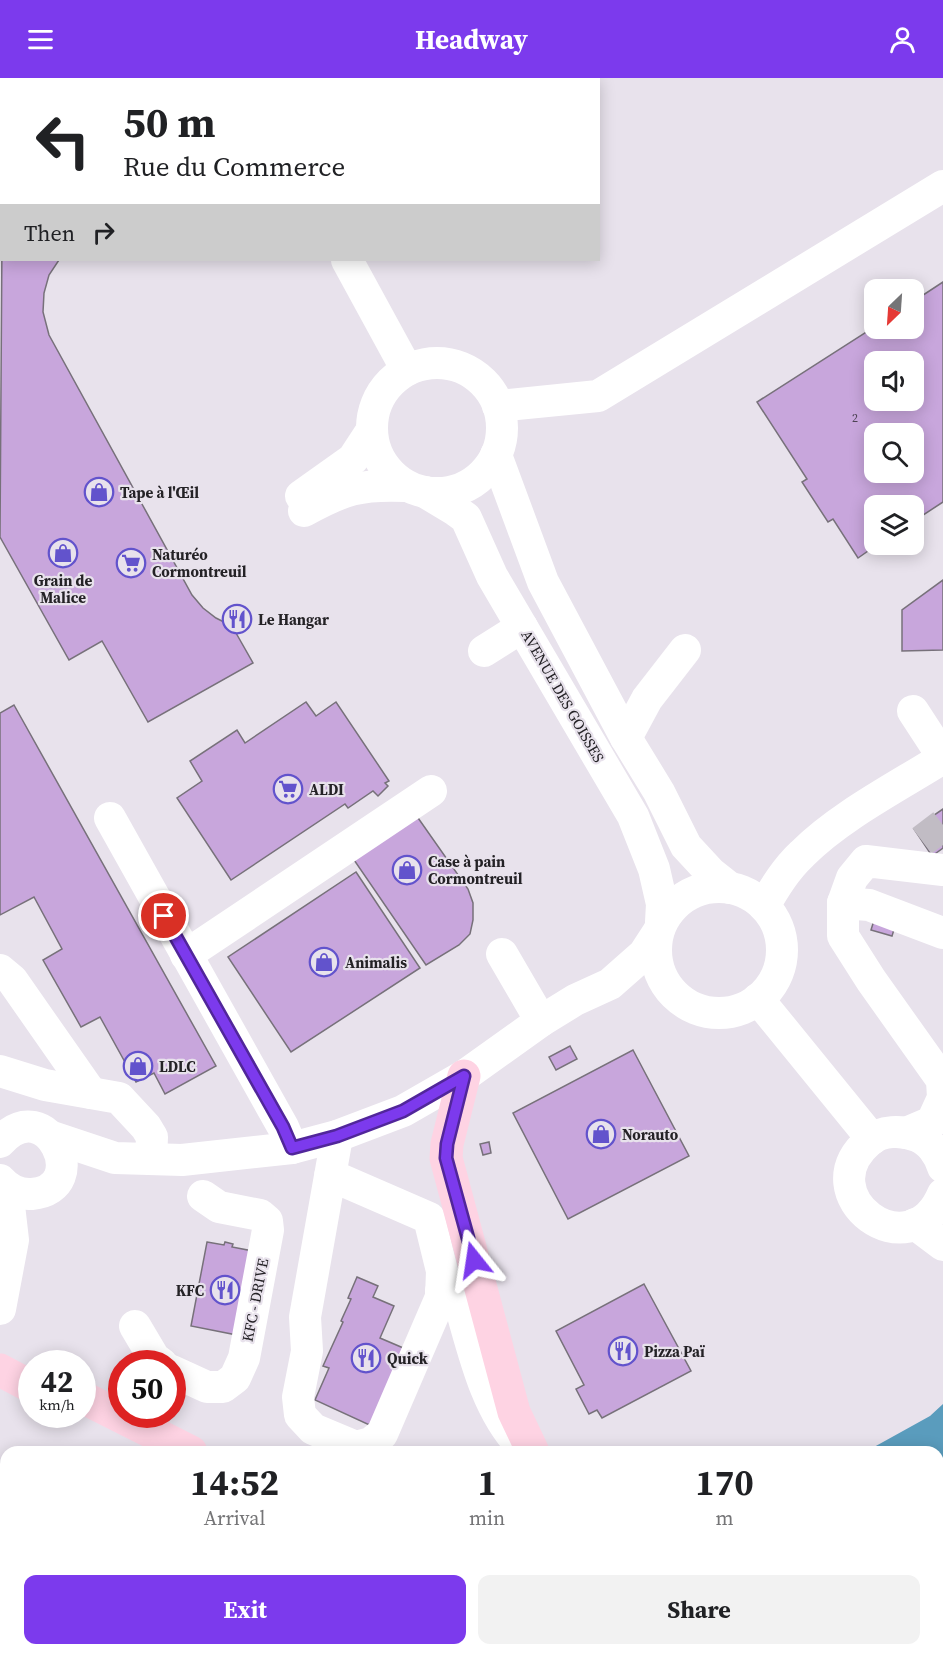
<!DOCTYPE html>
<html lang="en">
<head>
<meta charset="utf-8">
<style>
	:root { --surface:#fff; --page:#f2f2f2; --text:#202124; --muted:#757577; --accent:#7c3aed }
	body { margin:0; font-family:"Source Serif 4",serif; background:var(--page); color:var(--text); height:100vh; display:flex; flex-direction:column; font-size:22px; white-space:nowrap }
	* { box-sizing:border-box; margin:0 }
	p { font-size:20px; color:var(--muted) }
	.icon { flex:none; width:33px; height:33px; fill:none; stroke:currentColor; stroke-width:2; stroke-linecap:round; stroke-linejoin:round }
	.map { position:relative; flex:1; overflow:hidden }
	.drawer { position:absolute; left:0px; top:1368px; width:944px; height:210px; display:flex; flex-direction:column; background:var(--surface); border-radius:18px 18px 0 0; box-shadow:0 3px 15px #0003 }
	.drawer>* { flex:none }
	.banner { position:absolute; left:0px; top:0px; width:600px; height:183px; box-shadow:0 3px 15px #0003; background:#fff; color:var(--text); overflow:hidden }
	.needle { width:39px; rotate:205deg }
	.fabs { position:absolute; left:864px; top:201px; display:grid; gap:12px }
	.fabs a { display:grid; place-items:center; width:60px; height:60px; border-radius:12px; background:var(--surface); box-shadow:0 3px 15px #0003; font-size:30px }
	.speed { position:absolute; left:18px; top:1272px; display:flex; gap:12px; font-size:30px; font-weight:700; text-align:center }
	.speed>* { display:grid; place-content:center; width:78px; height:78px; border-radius:50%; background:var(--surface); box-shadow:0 3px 15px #0003; line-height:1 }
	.speed small { font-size:15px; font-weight:400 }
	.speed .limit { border:9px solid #d22; background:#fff; color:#111 }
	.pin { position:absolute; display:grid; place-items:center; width:51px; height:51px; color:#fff; margin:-26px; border:3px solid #fff; border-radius:50%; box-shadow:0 2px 6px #0007 }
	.me { position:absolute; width:66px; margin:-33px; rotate:345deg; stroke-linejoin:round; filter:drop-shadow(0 0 4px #0008) }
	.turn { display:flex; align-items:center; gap:21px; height:126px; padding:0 24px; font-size:27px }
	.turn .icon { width:78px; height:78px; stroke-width:2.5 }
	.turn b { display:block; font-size:42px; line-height:51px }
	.then { display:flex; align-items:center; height:57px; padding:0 24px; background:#0003; gap:12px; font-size:22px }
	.eta { display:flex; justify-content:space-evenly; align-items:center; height:102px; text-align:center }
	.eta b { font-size:36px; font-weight:700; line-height:42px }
	.primary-button { display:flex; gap:12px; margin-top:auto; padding:12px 24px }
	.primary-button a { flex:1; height:69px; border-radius:12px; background:var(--accent); color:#fff; font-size:24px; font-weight:700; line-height:69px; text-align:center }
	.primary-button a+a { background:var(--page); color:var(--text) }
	header { display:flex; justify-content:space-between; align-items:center; height:78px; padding:0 24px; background:var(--accent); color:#fff; font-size:27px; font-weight:700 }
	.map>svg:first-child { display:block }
	.green { fill:#d2ddb7 }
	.water { fill:#5a9cbd }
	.building { fill:#c8a6dc; stroke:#77717a; stroke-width:1.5; fill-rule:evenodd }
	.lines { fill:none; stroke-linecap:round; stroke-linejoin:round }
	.minor-tunnel { stroke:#c1bcc4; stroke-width:32; stroke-dasharray:32 16; stroke-linecap:butt }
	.minor { stroke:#fff; stroke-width:32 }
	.major { stroke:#fed3e3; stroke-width:33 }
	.route-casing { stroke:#51269a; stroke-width:15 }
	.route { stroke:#7c3aed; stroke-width:10 }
	.labels { text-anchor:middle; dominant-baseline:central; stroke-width:4.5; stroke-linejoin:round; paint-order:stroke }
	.number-label { font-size:12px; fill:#4d4354 }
	.poi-label { font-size:15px; font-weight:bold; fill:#242226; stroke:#e8e2ec; text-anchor:start }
	.street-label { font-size:15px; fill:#242226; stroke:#e8e2ec }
</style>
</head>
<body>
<header><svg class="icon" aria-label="menu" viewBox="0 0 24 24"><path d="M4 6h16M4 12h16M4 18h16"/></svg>Headway<svg class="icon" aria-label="person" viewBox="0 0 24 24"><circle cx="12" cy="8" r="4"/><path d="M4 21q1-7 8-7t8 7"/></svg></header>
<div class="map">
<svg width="943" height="1578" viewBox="0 0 943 1578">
	<rect width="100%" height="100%" fill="#e8e2ec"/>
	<path class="green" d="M205,1572L246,1574L245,1578H205Z"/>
	<path class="water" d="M943,1326V1559L938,1557V1374H865L930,1338Z"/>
	<g class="building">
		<path d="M2,159V182H59L49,197L44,215L43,234L49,257L192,517L203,530L216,540L232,548L253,585L148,644L102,563L69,582L0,459Z"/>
		<path d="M943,204V424L914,443V428H874V466H878L858,480L833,441L828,444L802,404L807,401L757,324L874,249V250H914V223ZM874,284H914V322H874ZM874,356H914V394H874Z"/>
		<path d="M943,502V572L902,573V532Z"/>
		<path d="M306,624L316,638L336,624L389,703L385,705L388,708L378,718L373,713L348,730L345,726L231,802L177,720L202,703L190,683L237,652L245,665Z"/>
		<path d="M14,627L216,988L165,1016L154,995L136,1004L100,939L81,949L43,882L62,871L34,819L0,837V635Z"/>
		<path d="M943,731V770L932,778L914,751Z"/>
		<path d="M416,737L468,811L473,825V842L470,856L459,867L426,887L352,779Z"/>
		<path d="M356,794L420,890L291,974L228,879Z"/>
		<path d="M879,826L900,832L892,858L871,852Z"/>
		<path d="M570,968L577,981L556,992L549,979Z"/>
		<path d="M633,972L689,1078L568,1141L513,1035Z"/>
		<path d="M489,1064L491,1075L483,1077L480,1066Z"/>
		<path d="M207,1164L224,1167L225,1164L233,1166L232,1169L258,1174L242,1258L191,1248Z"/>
		<path d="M357,1199L378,1208L373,1219L394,1228L380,1260L408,1272L376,1350L315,1322L329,1290L323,1288L343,1244L341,1243L351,1221L348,1220Z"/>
		<path d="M644,1206L691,1293L602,1340L597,1332L589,1336L576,1311L584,1307L556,1253Z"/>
	</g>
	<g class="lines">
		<path class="minor-tunnel" d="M922,763L943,747"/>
		<g class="minor">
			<path d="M248,0L249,2"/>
			<path d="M347,182L407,292"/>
			<circle cx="437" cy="350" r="65"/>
			<path d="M498,328L598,318L943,108"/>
			<path d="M496,377L543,504L626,660L659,714L686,768L711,795L730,810"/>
			<path d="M425,414L455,432L466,440L492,498L633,738L654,791L662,826L661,844"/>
			<path d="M301,418L353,381L372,352"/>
			<path d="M304,433C344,411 360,406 406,408"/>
			<path d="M484,573L522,549"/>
			<path d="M913,633L943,679"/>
			<path d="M626,660L647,621L685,572"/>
			<path d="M110,740L283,1049L292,1070"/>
			<circle cx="719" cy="872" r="63"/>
			<path d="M843,825L869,827L943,855"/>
			<path d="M764,828C775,809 786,791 802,776C840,738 897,709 943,680"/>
			<path d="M502,876L541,943"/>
			<path d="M186,877L431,713"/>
			<path d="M0,892L12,902L91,1015"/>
			<path d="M758,921L872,1061"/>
			<path d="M0,993L45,1007L119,1020L146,1049L152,1059L151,1081"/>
			<path d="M906,1055L932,1044L943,1020L942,1002L871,902L843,858V825L852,800L866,783L943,792"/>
			<path d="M52,1059L115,1080L182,1082L292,1070L337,1058L403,1033L464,998L541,943L575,922L610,906L644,876L657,856"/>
			<path d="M0,1064C47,1011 94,1111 32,1116C19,1117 9,1112 0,1102"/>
			<path d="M943,1089C939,1076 930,1063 917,1058C901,1052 882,1052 869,1063C806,1117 910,1195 943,1116"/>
			<path d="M330,1097L429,1140L442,1193L441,1219L382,1356L371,1365L356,1369L313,1351L300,1337L298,1319L307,1273L305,1239L335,1070L337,1058"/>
			<path d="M915,1146L943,1167"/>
			<path d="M441,1213L458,1220C473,1270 484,1328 520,1367"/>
			<path d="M0,1231L13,1162L7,1110"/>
			<path d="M135,1248L154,1280L162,1286"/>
			<path d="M172,1293L207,1309H223L235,1300L244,1280L268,1152L267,1143L260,1137L219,1129L203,1118"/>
		</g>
		<g class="major">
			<path d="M464,998L447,1066L446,1080L514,1334L533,1374"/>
			<path d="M0,1292L32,1309"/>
			<path d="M82,1319L191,1374"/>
			<path d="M0,1508L6,1504"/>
			<path d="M546,1572L570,1578"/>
			<path d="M612,1572L630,1578"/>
			<path d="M658,1572L677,1578"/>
			<path d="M787,1572L799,1578"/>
		</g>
	</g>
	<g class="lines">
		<g class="route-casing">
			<path id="route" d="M164,838L283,1049L292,1070L337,1058L403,1033L464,998L447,1066L446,1080L474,1182"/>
		</g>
		<use href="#route" class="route"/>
	</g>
	<defs>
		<g id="shop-ring" transform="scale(1.5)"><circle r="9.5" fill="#e8e2ec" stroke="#6253cc" stroke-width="1.5"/><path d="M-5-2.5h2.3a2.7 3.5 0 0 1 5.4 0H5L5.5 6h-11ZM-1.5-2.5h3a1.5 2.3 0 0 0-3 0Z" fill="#6253cc"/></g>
		<g id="supermarket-ring" transform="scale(1.5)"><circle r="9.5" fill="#e8e2ec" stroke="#6253cc" stroke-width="1.5"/><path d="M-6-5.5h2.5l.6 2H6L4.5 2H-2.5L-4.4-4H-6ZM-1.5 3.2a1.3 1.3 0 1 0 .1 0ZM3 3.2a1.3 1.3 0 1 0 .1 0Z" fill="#6253cc"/></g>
		<g id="restaurant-ring" transform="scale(1.5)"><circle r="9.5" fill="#e8e2ec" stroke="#6253cc" stroke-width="1.5"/><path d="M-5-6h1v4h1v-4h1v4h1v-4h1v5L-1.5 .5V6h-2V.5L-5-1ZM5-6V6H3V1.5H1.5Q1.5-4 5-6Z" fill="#6253cc"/></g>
	</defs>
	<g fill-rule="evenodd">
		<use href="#shop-ring" x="99" y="414"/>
		<use href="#shop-ring" x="63" y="475"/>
		<use href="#supermarket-ring" x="131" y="485"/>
		<use href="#restaurant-ring" x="237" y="541"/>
		<use href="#supermarket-ring" x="288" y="711"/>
		<use href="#shop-ring" x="407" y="792"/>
		<use href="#shop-ring" x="324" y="884"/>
		<use href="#shop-ring" x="138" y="988"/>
		<use href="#shop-ring" x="601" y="1056"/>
		<use href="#restaurant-ring" x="225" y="1212"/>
		<use href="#restaurant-ring" x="623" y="1273"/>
		<use href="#restaurant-ring" x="366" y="1280"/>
	</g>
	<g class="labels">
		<g class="number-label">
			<text x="855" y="340">2</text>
		</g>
		<g class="poi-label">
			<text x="120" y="414">Tape à l'Œil</text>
			<text x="152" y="476">Naturéo<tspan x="152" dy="17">Cormontreuil</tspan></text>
			<text x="63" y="502" text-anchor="middle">Grain de<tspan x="63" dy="17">Malice</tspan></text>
			<text x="258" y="541">Le Hangar</text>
			<text x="309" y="711">ALDI</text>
			<text x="428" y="783">Case à pain<tspan x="428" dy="17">Cormontreuil</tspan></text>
			<text x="345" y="884">Animalis</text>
			<text x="159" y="988">LDLC</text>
			<text x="622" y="1056">Norauto</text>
			<text x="204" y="1212" text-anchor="end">KFC</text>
			<text x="644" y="1273">Pizza Paï</text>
			<text x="387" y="1280">Quick</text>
		</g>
		<g class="street-label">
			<text transform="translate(563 618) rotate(60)">AVENUE DES GOISSES</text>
			<text transform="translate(255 1222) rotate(-79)">KFC - DRIVE</text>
		</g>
	</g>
</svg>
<div class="fabs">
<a><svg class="needle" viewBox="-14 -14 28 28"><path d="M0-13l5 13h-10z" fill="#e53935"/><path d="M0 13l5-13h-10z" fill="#757577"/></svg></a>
<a><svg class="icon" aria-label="sound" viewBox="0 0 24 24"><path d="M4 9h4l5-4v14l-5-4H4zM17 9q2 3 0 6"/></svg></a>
<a><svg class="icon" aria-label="search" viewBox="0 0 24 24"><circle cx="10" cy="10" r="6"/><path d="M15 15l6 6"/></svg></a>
<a><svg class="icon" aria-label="layers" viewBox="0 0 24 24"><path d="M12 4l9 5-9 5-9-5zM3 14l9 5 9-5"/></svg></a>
</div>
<div class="speed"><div>42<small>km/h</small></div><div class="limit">50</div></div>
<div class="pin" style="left:164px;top:838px;background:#d93025"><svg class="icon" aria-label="arrive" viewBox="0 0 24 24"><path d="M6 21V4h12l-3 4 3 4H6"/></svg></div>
<svg class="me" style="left:474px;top:1182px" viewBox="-20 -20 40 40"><path d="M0-17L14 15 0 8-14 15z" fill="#7c3aed" stroke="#fff" stroke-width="4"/></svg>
<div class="banner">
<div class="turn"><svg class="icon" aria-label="left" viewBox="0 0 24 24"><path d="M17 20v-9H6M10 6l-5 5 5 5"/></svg><div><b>50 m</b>Rue du Commerce</div></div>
<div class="then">Then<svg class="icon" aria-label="right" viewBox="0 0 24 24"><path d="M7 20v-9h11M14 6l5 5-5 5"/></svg></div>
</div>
<section class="drawer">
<div class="eta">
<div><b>14:52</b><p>Arrival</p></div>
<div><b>1</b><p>min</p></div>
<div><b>170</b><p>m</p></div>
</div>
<div class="primary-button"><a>Exit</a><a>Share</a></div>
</section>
</div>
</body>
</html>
